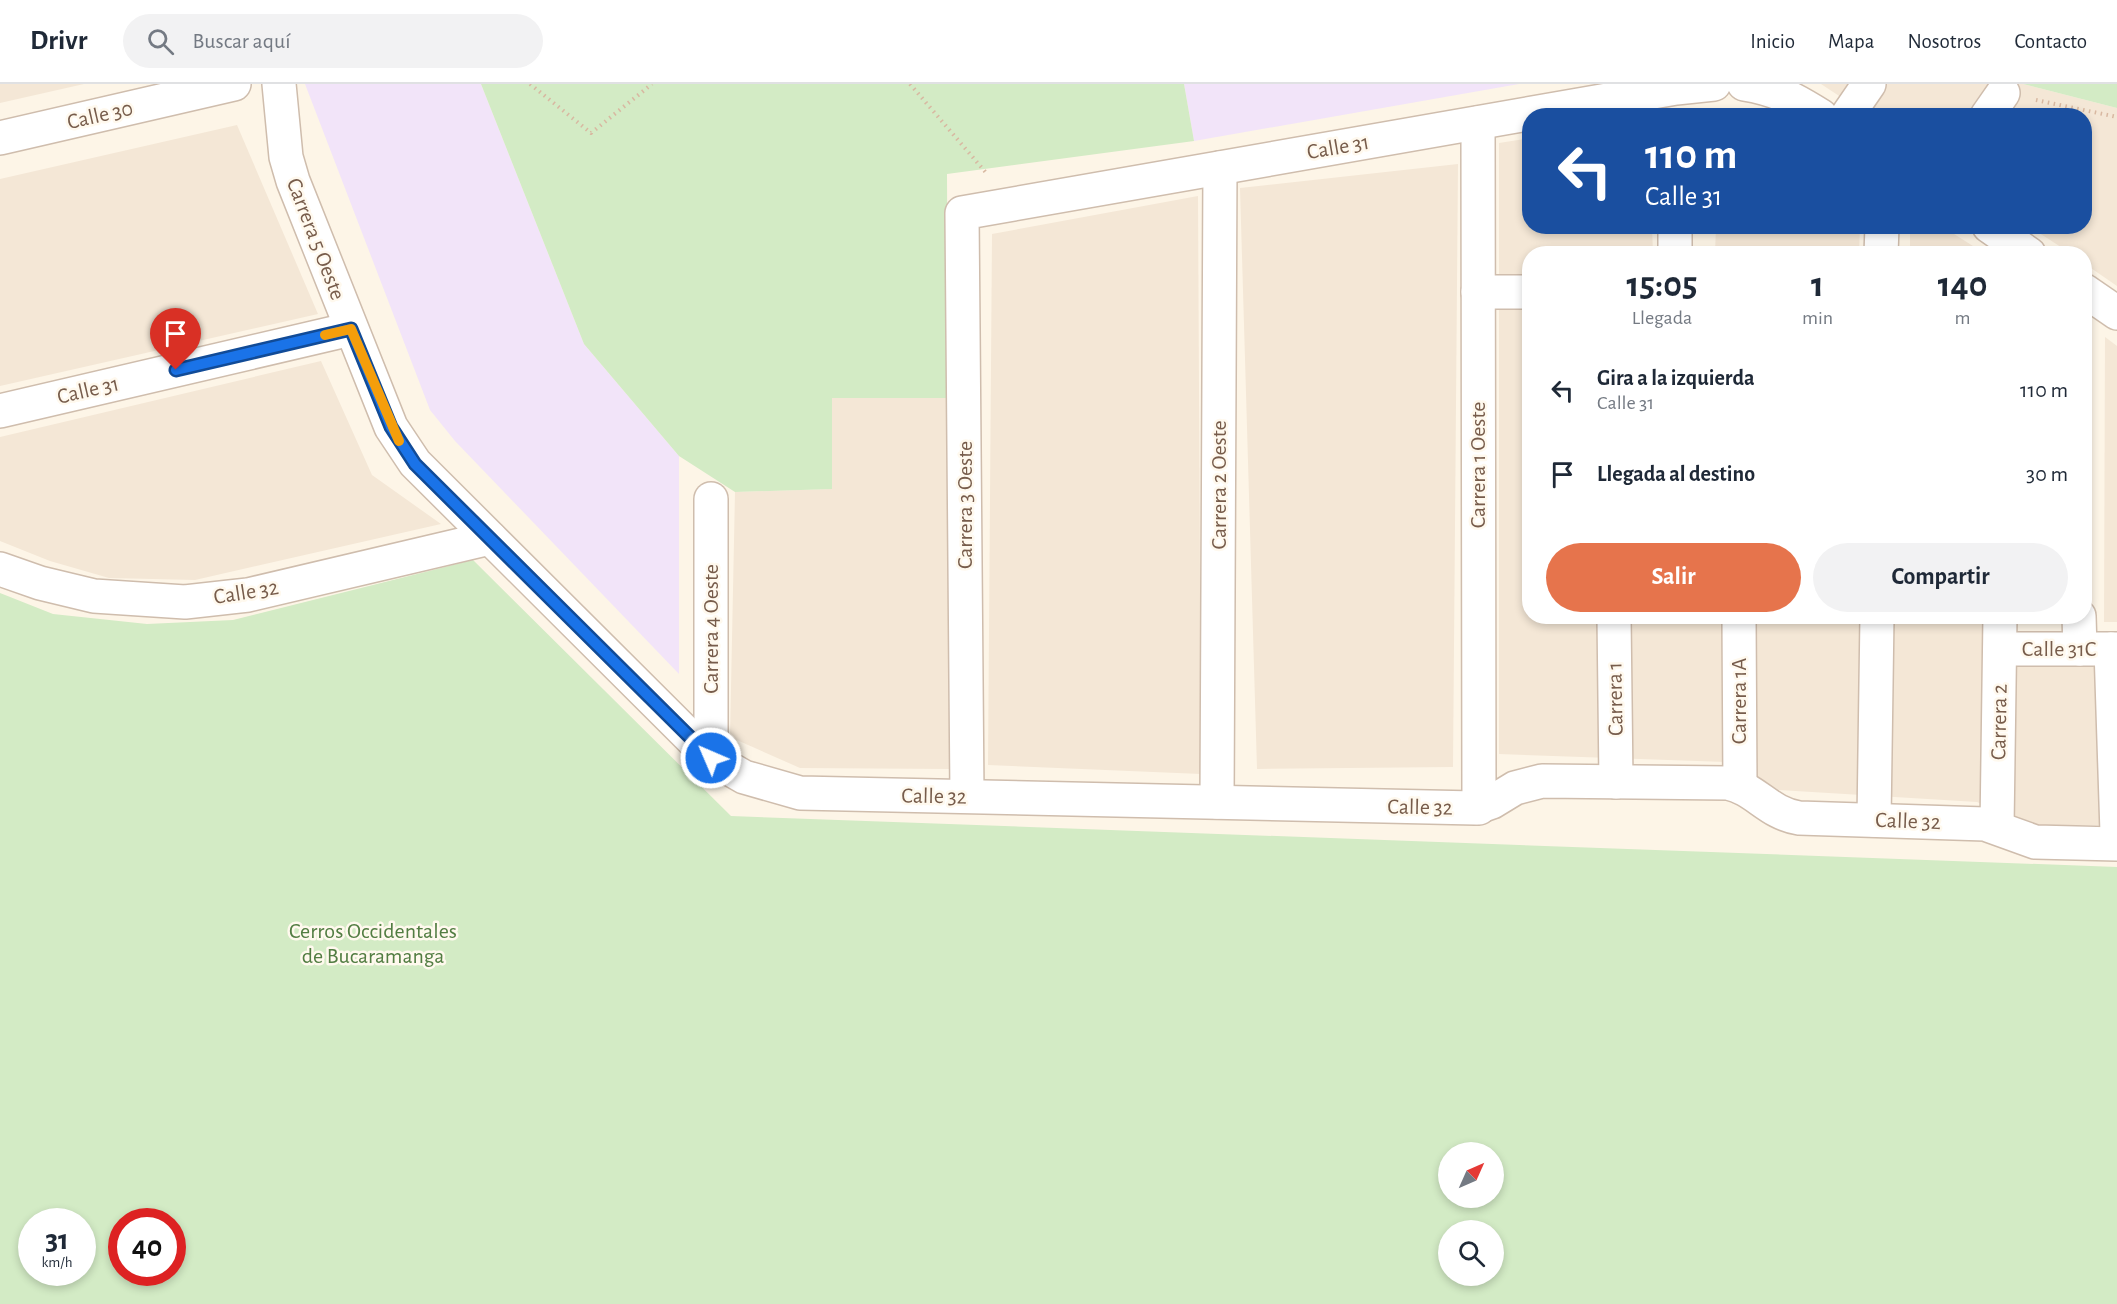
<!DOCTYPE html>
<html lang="es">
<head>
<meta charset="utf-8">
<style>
	:root { --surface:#fff; --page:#f2f2f3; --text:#1f2937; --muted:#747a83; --line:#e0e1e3; --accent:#e6744c }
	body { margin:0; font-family:"Alegreya Sans",sans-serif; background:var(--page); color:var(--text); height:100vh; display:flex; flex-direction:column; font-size:22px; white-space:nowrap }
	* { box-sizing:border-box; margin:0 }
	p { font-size:20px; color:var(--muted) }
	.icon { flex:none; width:33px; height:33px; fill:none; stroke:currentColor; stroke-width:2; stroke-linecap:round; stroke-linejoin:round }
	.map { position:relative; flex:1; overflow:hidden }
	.panel { position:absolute; left:1522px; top:162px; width:570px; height:378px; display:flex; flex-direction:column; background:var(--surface); border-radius:24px; box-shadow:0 3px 9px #0003 }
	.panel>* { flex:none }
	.hud { position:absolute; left:1522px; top:24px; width:570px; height:126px; border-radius:24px; box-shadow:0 3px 9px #0003; background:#1a4fa0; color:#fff; overflow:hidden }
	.needle { width:39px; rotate:45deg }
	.fabs { position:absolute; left:1438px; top:1058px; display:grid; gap:12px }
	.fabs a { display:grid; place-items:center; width:66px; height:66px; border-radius:50%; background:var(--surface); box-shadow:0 3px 9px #0003; font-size:30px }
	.speed { position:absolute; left:18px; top:1124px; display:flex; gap:12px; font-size:30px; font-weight:700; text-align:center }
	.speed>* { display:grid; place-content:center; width:78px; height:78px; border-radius:50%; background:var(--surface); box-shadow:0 3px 9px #0003; line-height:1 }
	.speed small { font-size:15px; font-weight:400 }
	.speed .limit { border:9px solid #d22; background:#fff; color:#111 }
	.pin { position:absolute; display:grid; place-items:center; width:51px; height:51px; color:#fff; margin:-62px -26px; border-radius:50% 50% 50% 0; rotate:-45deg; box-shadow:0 0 6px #0007 }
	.pin .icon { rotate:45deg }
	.me { position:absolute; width:66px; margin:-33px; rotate:315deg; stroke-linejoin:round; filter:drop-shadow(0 0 4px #0008) }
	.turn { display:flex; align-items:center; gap:21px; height:126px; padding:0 24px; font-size:27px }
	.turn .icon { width:78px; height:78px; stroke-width:2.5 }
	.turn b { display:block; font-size:42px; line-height:51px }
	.eta { display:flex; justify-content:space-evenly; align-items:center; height:102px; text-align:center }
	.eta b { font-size:36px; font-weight:700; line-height:42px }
	.button { display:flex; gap:12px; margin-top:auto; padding:12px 24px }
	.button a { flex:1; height:69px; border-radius:36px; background:var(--accent); color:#fff; font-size:24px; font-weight:700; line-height:69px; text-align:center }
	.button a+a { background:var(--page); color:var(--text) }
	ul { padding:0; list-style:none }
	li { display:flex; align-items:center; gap:18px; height:84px; padding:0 24px }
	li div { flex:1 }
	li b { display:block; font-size:22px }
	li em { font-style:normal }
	header { display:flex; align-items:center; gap:36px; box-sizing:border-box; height:84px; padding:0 30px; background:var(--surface); border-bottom:2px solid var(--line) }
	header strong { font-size:28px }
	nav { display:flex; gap:33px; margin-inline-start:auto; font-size:21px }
	.search { width:420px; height:54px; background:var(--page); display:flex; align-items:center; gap:15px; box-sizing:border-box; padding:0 21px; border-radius:33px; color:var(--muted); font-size:22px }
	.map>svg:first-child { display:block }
	.residential { fill:#f4e7d6 }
	.education { fill:#f2e4f9 }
	.green { fill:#d3ebc5; fill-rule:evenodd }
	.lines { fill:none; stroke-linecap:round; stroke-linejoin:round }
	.minor-casing { stroke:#cfbdad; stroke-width:36 }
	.path { stroke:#d8b8a1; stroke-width:4; stroke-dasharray:1.5 4.5; stroke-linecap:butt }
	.minor { stroke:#fff; stroke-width:33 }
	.route-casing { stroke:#114b97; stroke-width:15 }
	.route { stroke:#1a73e8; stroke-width:10 }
	.slow { stroke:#f59e0b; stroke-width:10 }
	.labels { text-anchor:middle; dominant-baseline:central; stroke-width:5; stroke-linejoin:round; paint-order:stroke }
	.street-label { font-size:22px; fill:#775c4b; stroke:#fff9ee }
	.park-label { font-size:22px; fill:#527d42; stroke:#fff9ee }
</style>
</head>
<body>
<header>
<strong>Drivr</strong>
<div class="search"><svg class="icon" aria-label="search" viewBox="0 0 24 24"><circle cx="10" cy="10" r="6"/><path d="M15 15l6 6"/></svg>Buscar aquí</div>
<nav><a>Inicio</a><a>Mapa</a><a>Nosotros</a><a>Contacto</a></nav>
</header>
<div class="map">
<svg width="2117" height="1220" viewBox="0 0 2117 1220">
	<rect width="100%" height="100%" fill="#fdf5e7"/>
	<g class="residential">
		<path d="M0,0H84L0,19Z"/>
		<path d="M1821,0H2023L2117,24V202L2085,180V170L2070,169L2030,143L2085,142V32L1868,31Z"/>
		<path d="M237,41L318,230L0,302V95Z"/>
		<path d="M1530,54V142L1652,143L1653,169L1530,170V532L1989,533V581L2117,583V741H2031L1977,718L1779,706L1726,678L1499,670V59Z"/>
		<path d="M1458,80L1453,683L1257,685L1240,104Z"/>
		<path d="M1198,112L1201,690L988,681L992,150Z"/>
		<path d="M1910,142L1943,143L1984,169H1910Z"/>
		<path d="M1716,143H1860L1859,169H1715Z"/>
		<path d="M2105,253L2117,262V538H2104Z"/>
		<path d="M321,277L372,391L441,440L195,496L109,494L50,477L0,457V353Z"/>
		<path d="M832,314H948L950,685L800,684L730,653L735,408L831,405Z"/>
	</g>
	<g class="education">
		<path d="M305,0H481L584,260L679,372V590L455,357L430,326Z"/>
		<path d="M1184,0H1519L1194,57Z"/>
	</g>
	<g class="green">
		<path d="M481,0H1184L1194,57L947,90L948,314H832V405L735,408L679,372L584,260Z"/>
		<path d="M2023,0H2117V24Z"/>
		<path d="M473,476L731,732L2117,783V1220H0V509L53,530L147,540L233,536ZM1449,1068H1494V1113H1449ZM32,1137H82V1188H32ZM122,1137H172V1188H122ZM1449,1146H1494V1191H1449Z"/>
	</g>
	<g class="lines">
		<g class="minor-casing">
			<g id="minor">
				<path d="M279,0L286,73L293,97L391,343L415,379L711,674L744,693L800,709L1475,724L1492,718L1515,704L1542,697L1728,699C1756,705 1768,729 1799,734L1985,740L2035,758L2117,760"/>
				<path d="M1744,0C1776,5 1794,15 1821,32"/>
				<path d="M1847,32L1869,0"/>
				<path d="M1987,32L2003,9"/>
				<path d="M1478,39L1479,724"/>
				<path d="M0,54L234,0"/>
				<path d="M1989,142L2029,170"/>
				<path d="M1675,170V142"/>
				<path d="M1881,170L1882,142"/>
				<path d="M2085,207L2117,229"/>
				<path d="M1478,208H1530"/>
				<path d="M0,327L351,245"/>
				<path d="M711,415V674"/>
				<path d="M0,485L40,499L94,512L185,518L248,511L490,454"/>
				<path d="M1614,532L1616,698"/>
				<path d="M1739,532L1740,702"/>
				<path d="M2079,532L2080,565"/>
				<path d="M2000,565H2117"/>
				<path d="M2111,565L2117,749"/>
				<path d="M967,712L962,129L1676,4L1714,0"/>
				<path d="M1217,718L1220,84"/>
				<path d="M1874,736L1877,532"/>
				<path d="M1997,743L2000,532"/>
			</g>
		</g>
		<g class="path">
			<path d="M530,0L591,49L652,0"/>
			<path d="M910,0L988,91"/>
			<path d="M2036,16L2117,33"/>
		</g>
		<use href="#minor" class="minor"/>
	</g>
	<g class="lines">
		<g class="route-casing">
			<path id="route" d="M176,286L351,245L391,343L415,380L711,674"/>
		</g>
		<use href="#route" class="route"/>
		<path class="slow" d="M325,251L351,245L399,357"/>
	</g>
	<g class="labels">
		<g class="street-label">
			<text transform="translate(100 31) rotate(-13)">Calle 30</text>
			<text transform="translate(1338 63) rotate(-10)">Calle 31</text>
			<text transform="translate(316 155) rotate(69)">Carrera 5 Oeste</text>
			<text transform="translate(88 306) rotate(-13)">Calle 31</text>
			<text transform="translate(1478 381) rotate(-90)">Carrera 1 Oeste</text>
			<text transform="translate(1219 401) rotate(-90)">Carrera 2 Oeste</text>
			<text transform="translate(965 421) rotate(-90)">Carrera 3 Oeste</text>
			<text transform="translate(246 508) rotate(-9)">Calle 32</text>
			<text transform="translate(711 545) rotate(-90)">Carrera 4 Oeste</text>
			<text x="2059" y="565">Calle 31C</text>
			<text transform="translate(1615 615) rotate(-91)">Carrera 1</text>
			<text transform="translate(1739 617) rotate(-90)">Carrera 1A</text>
			<text transform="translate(1999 638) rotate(-89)">Carrera 2</text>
			<text transform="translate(934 712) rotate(1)">Calle 32</text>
			<text transform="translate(1420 723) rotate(1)">Calle 32</text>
			<text transform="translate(1908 737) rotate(2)">Calle 32</text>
		</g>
		<g class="park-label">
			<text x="373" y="847">Cerros Occidentales<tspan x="373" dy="25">de Bucaramanga</tspan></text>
		</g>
	</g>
</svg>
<div class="fabs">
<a><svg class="needle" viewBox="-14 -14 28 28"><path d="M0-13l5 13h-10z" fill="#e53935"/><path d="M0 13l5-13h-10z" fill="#747a83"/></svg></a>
<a><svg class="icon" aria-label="search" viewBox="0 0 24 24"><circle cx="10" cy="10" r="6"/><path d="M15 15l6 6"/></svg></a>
</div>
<div class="speed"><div>31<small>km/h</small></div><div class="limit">40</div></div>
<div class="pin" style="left:176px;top:286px;background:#d93025"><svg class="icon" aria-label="arrive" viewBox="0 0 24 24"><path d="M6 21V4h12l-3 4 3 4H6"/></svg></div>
<svg class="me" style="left:711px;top:674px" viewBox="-20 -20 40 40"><circle r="17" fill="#1a73e8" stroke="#fff" stroke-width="3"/><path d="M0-11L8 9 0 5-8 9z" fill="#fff"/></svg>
<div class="hud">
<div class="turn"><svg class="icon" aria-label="left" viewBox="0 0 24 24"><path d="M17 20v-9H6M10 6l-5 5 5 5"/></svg><div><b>110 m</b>Calle 31</div></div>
</div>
<section class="panel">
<div class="eta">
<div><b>15:05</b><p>Llegada</p></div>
<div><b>1</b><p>min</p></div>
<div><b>140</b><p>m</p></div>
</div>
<ul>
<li><svg class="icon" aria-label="left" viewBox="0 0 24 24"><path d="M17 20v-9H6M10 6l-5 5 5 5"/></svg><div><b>Gira a la izquierda</b><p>Calle 31</p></div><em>110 m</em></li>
<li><svg class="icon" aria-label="arrive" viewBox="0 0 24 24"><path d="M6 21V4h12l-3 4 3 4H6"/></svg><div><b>Llegada al destino</b></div><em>30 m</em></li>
</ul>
<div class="button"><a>Salir</a><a>Compartir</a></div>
</section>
</div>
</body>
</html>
